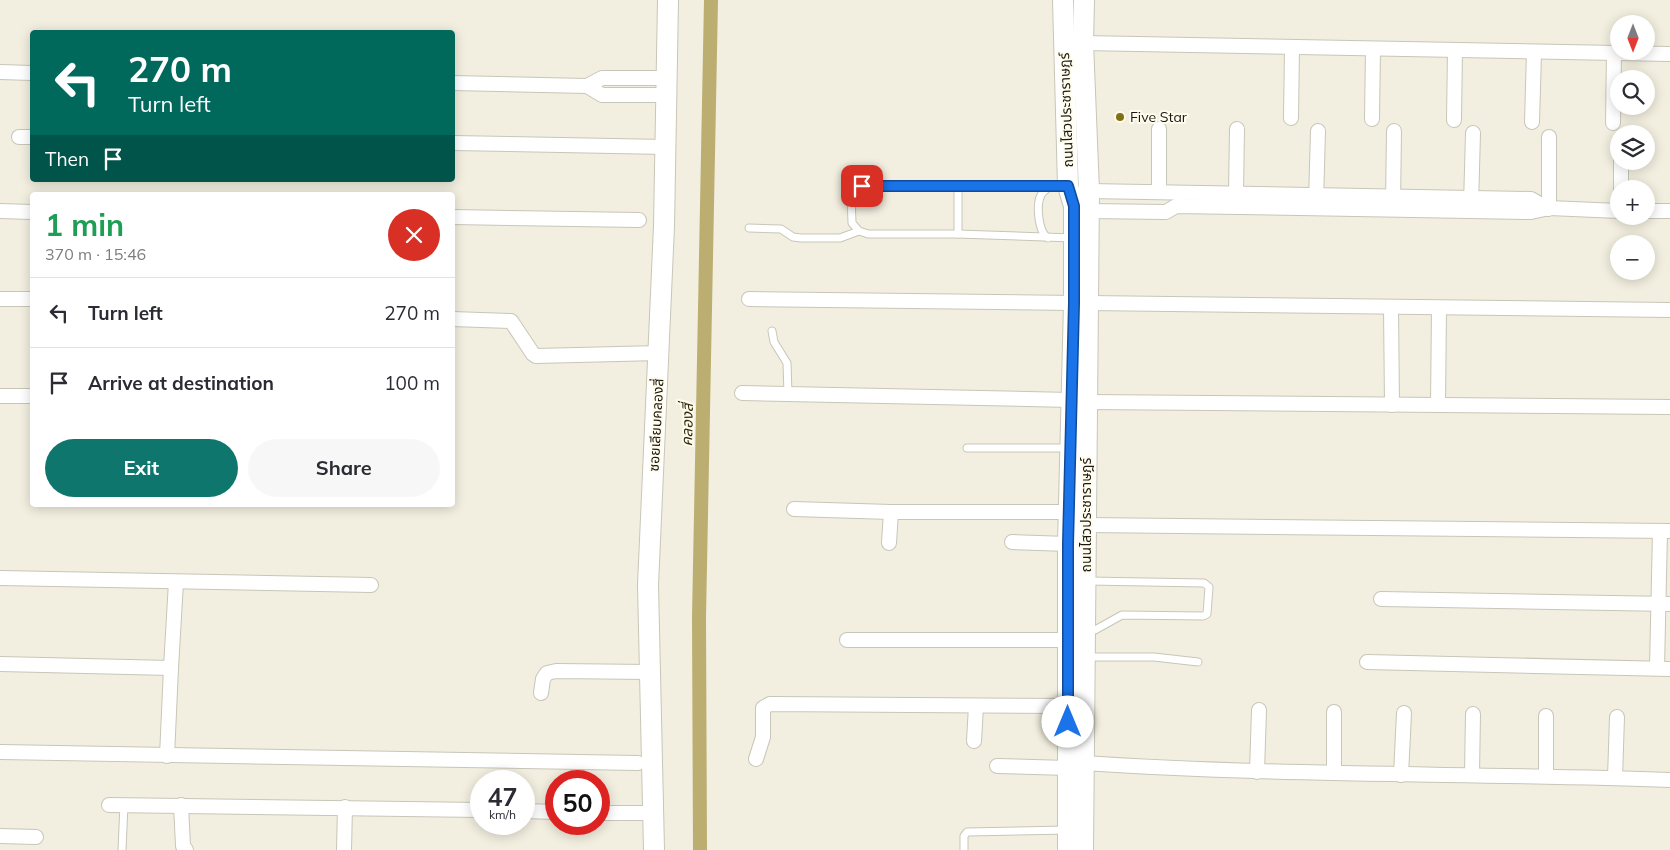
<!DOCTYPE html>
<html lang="en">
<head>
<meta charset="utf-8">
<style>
	:root { --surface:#fff; --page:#f7f7f7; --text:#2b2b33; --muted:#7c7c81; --line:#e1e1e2; --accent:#0f766e }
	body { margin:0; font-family:Mulish,"Noto Sans Thai",sans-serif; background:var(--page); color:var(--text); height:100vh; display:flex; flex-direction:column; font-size:19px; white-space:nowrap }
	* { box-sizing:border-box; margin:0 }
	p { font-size:16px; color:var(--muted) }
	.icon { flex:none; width:28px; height:28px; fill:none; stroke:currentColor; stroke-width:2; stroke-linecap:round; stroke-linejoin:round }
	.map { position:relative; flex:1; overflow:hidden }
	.panel { position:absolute; left:30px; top:192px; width:425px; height:315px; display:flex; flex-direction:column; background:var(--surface); border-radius:5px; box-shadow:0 2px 12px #0003 }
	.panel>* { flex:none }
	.top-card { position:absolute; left:30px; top:30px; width:425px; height:152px; border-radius:5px; box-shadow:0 2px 12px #0003; background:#00695c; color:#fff; overflow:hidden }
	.needle { width:32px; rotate:180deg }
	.fabs { position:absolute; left:1610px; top:15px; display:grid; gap:10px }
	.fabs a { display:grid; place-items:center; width:45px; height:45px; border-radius:50%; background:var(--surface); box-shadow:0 2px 12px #0003; font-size:25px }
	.speed { position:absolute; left:470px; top:770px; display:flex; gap:10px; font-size:25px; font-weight:700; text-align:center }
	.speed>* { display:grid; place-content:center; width:65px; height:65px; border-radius:50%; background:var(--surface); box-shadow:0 2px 12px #0003; line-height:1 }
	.speed small { font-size:12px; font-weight:400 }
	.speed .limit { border:8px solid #d22; background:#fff; color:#111 }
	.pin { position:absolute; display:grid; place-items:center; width:42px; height:42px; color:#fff; margin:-21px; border-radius:10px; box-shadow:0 2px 8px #0006 }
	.me { position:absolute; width:55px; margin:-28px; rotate:0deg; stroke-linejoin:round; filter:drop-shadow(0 0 4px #0008) }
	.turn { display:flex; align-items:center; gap:18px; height:105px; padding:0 15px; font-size:22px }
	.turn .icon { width:65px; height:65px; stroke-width:2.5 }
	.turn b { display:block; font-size:35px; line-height:42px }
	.then { display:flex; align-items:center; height:48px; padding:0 15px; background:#0003; gap:10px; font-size:19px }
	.round { display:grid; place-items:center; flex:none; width:52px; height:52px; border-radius:26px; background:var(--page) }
	.headline { display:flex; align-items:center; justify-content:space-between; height:85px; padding:0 15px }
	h1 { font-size:30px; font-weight:700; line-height:38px; color:#1e9e55 }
	.primary-button { display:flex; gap:10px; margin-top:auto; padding:10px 15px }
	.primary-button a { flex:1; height:58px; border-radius:30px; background:var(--accent); color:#fff; font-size:20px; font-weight:700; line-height:58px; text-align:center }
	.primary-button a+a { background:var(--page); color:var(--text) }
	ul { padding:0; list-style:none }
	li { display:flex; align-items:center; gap:15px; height:70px; padding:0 15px; border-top:1px solid var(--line) }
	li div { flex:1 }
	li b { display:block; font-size:19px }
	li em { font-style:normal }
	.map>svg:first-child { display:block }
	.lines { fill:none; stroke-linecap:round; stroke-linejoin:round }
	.canal { stroke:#bbae70; stroke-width:14 }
	.lane-casing { stroke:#c8c6b8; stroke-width:9 }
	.street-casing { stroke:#c8c6b8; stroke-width:16 }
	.secondary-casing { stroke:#c8c6b8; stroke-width:22 }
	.lane { stroke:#fff; stroke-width:7 }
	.street { stroke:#fff; stroke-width:14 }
	.secondary { stroke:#fff; stroke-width:20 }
	.route-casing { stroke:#114b97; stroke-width:12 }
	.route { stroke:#1a73e8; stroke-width:9 }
	.poi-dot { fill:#827111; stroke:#fffced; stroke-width:2 }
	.labels { text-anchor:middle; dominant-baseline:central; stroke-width:4; stroke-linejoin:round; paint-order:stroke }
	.street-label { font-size:14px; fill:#181712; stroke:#fffced }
	.poi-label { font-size:14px; fill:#181712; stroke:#fffced; text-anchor:start }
	.water-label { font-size:15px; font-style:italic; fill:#312b0e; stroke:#fffced }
</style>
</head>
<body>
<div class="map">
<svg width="1670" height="850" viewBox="0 0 1670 850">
	<rect width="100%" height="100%" fill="#f2efe0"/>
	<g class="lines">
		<path class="canal" d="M700,850L699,617L711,0"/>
		<g class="lane-casing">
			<g id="lane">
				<path d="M1066,186H862C848,192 852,210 852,223L859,231L868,234H958L1073,238"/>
				<path d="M749,228L781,229L793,237L801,238H840L859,231"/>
				<path d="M958,234V186"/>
				<path d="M1048,238C1038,232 1036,204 1041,195C1043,191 1047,189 1050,186"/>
				<path d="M772,331L774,342L787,363L788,394"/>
				<path d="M967,448H1068"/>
				<path d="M1086,628L1095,630L1122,615L1203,616L1207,614L1209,587L1204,583L1088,581"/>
				<path d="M1086,657H1154L1198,662"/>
				<path d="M122,850L124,804"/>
				<path d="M964,850V836L967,832L1068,830"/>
			</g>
		</g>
		<g class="street-casing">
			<g id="street">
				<path d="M1083,43L1670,54"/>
				<path d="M0,72L32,73"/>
				<path d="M452,83L587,86"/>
				<path d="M666,95H602L587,86L602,78H667"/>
				<path d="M1291,118L1292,48"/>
				<path d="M1372,119L1373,49"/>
				<path d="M1454,120L1455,50"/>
				<path d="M1532,122L1534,52"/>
				<path d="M1613,123L1614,53"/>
				<path d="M1159,129V192"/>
				<path d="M19,137H32"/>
				<path d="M1549,137V208"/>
				<path d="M452,143L666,147"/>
				<path d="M1621,189V161"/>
				<path d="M1089,191L1531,199L1548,209"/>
				<path d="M1236,194L1237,129"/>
				<path d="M1316,202L1318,131"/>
				<path d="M1393,204L1394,131"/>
				<path d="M1471,205L1473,133"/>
				<path d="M0,211L32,212"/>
				<path d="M1088,211L1166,212L1176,206L1531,212L1549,208L1619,211"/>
				<path d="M1646,211H1670"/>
				<path d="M452,217L639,220"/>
				<path d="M0,299H32"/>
				<path d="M749,299L1074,303"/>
				<path d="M1088,303L1670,310"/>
				<path d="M1391,307L1392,405"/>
				<path d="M452,319L511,321L533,354L536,356L659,353"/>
				<path d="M742,393L1071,400"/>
				<path d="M0,396H32"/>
				<path d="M1087,402L1670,407"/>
				<path d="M1438,405L1439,308"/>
				<path d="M794,509L891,512H1069"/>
				<path d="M1086,525L1670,531"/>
				<path d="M1012,542L1068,544"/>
				<path d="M889,543L891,512"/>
				<path d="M0,578L371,585"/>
				<path d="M1381,599L1670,604"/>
				<path d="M847,640H1077"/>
				<path d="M1367,662L1670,669"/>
				<path d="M0,664L171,668L176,582"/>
				<path d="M1657,668L1660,531"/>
				<path d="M541,693L543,679L547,673L556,671L650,672"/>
				<path d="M1334,712V773"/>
				<path d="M1546,716V776"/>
				<path d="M974,741L976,706"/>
				<path d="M0,752L638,763"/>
				<path d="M167,756L171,668"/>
				<path d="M756,759L763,737V708L770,704L1068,706"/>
				<path d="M1084,763C1279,776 1475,773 1670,780"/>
				<path d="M997,766L1068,768"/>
				<path d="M1257,772L1259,710"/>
				<path d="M1472,774L1473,714"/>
				<path d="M1401,775L1404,713"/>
				<path d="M1615,778L1617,717"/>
				<path d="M109,805L481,810"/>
				<path d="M181,805L183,846L186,850"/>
				<path d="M524,811L556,812"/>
				<path d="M599,813H653"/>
				<path d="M0,836L36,837"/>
				<path d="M344,850L345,807"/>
			</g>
		</g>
		<g class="secondary-casing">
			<g id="secondary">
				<path d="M1063,0L1068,186L1074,206V303L1068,544V850"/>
				<path d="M654,850L648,585L664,226L668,0"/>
				<path d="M1083,850L1089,191L1083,43L1084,0"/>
			</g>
		</g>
		<use href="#lane" class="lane"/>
		<use href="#street" class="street"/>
		<use href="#secondary" class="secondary"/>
	</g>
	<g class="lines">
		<g class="route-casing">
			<path id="route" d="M862,186H1068L1074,206V303L1068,544V722"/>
		</g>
		<use href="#route" class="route"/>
	</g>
	<circle class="poi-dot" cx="1120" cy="117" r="5"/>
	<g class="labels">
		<g class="street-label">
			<text transform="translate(1066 110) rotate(-92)">ถนนไสวประชาราษฎร์</text>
			<text transform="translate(656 425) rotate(-87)">ซอยเลียบคลองสี่</text>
			<text transform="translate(1086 515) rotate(-90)">ถนนไสวประชาราษฎร์</text>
		</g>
		<g class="poi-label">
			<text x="1130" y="117">Five Star</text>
		</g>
		<g class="water-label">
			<text transform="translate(687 425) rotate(-89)">คลองสี่</text>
		</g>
	</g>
</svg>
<div class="fabs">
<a><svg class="needle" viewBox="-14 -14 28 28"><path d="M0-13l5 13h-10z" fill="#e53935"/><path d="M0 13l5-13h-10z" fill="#7c7c81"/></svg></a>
<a><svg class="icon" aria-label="search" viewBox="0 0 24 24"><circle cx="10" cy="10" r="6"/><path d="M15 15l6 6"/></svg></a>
<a><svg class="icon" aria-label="layers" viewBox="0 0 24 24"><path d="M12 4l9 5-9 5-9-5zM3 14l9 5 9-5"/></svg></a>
<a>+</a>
<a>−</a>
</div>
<div class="speed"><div>47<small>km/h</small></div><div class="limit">50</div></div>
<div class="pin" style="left:862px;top:186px;background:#d93025"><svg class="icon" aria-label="arrive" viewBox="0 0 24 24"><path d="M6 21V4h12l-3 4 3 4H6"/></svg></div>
<svg class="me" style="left:1068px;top:722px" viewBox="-20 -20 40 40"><circle r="19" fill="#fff"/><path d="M0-13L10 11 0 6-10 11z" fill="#1a73e8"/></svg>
<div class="top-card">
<div class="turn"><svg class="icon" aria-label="left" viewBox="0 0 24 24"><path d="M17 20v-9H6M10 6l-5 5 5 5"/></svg><div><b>270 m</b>Turn left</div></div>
<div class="then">Then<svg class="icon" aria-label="arrive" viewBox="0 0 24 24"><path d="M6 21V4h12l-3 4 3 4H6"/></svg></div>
</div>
<section class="panel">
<div class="headline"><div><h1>1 min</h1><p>370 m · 15:46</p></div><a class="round" style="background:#d93025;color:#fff"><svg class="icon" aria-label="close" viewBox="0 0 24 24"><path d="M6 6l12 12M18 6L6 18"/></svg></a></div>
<ul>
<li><svg class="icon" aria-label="left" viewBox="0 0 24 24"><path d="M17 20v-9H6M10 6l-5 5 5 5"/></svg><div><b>Turn left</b></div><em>270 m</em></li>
<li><svg class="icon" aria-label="arrive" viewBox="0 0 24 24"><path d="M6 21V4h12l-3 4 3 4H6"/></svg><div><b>Arrive at destination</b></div><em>100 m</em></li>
</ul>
<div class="primary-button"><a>Exit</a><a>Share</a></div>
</section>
</div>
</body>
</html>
